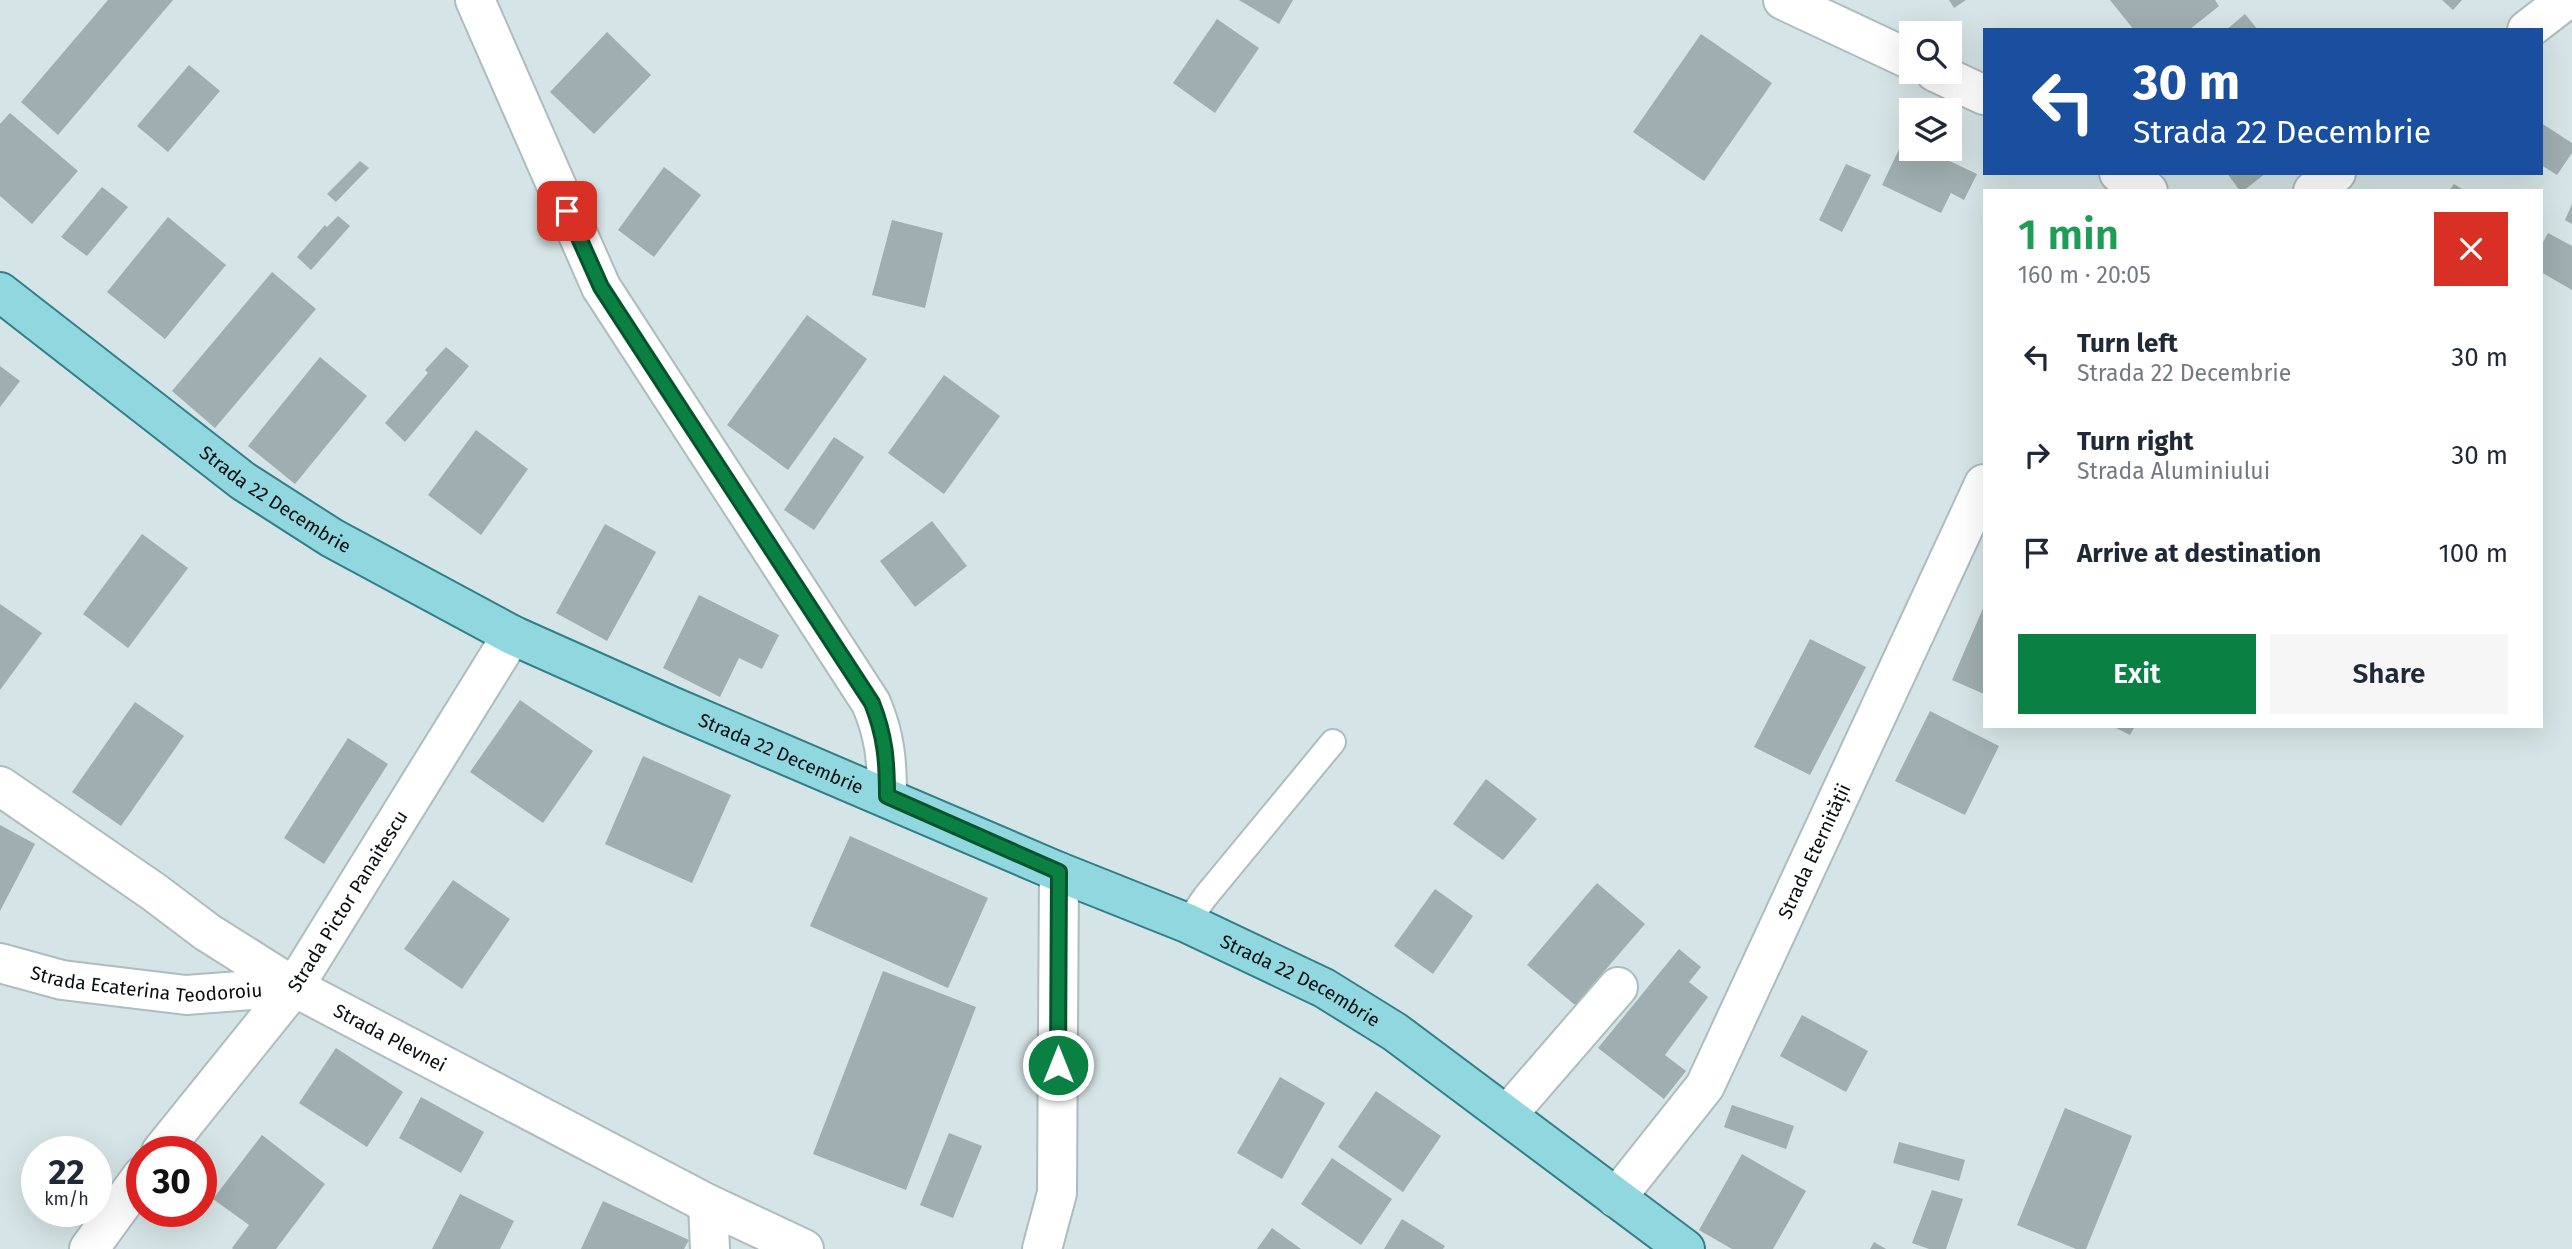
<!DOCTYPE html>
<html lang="en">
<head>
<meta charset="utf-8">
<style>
	:root { --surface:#fff; --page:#f6f6f7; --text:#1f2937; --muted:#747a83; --accent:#0b8043 }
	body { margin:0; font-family:"Fira Sans",sans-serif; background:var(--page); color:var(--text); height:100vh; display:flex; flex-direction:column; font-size:26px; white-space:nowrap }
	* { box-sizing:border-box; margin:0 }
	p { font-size:23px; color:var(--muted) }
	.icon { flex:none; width:38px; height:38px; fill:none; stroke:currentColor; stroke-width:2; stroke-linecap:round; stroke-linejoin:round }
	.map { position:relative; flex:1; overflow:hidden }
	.side { position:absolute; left:1983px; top:189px; width:560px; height:539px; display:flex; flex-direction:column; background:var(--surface); border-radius:0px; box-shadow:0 7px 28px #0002 }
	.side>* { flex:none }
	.hud { position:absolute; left:1983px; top:28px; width:560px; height:147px; border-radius:0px; box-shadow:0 7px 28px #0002; background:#1a4fa0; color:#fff; overflow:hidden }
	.tools { position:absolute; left:1899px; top:21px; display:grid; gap:14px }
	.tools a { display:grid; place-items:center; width:63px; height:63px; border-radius:0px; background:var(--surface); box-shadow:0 7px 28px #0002; font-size:35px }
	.speed { position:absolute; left:21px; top:1136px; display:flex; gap:14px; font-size:35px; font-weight:700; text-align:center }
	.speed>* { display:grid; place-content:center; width:91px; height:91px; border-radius:50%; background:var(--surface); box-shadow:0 7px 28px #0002; line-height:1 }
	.speed small { font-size:18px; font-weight:400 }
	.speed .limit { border:10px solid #d22; background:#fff; color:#111 }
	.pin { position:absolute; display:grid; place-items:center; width:60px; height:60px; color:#fff; margin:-30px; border-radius:14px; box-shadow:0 4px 10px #0006 }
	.me { position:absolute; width:77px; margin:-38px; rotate:0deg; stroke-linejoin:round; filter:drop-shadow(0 0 5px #0008) }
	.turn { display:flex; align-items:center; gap:24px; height:147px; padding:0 35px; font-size:32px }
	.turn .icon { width:91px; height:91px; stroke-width:2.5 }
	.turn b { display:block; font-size:49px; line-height:60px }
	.round { display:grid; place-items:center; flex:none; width:74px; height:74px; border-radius:0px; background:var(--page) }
	.headline { display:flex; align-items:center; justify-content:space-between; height:119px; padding:0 35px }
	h1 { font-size:42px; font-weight:600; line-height:52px; color:#1e9e55 }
	.cta { display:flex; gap:14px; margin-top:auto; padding:14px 35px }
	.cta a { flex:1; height:80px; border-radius:0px; background:var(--accent); color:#fff; font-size:28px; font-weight:600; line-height:80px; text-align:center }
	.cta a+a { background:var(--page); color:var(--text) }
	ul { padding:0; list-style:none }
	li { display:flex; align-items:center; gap:21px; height:98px; padding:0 35px }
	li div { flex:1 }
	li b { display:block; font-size:26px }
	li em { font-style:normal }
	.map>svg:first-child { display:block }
	.building { fill:#9faeb0 }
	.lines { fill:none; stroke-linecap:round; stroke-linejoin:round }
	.lane-casing { stroke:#adbcbe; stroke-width:28 }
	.street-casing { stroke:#adbcbe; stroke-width:42 }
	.secondary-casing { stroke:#adbcbe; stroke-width:42 }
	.primary-casing { stroke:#327f88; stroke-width:42 }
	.lane { stroke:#fff; stroke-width:24 }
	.street { stroke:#fff; stroke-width:38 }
	.secondary { stroke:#fff; stroke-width:38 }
	.primary { stroke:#91d7df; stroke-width:38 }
	.route-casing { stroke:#07532c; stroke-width:18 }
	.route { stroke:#0b8043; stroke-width:12 }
	.labels { text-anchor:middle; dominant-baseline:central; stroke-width:5; stroke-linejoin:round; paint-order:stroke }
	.street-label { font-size:19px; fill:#080d0e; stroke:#e2f1f3 }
</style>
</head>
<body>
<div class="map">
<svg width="2572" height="1249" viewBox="0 0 2572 1249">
	<rect width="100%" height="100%" fill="#d5e4e6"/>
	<g class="building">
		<path d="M108,0H173L58,135L21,102Z"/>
		<path d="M1239,0H1293L1279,24Z"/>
		<path d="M1949,0H1966L1954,8Z"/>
		<path d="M2110,0H2215L2219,6L2189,30H2134Z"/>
		<path d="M2442,0H2462L2453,10Z"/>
		<path d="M2245,14L2258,30H2226Z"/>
		<path d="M1217,19L1259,48L1215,113L1173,83Z"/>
		<path d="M607,32L651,75L594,134L550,92Z"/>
		<path d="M1701,34L1772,83L1704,181L1633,132Z"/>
		<path d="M189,65L220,91L168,152L137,126Z"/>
		<path d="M10,113L78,171L32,224L0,196V124Z"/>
		<path d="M2541,123L2572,143V153L2557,175L2541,165Z"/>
		<path d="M1904,139L1911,143V149H1924L1977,174L1964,200L1951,193L1941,213L1882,185Z"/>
		<path d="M360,161L369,168L336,202L327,194Z"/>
		<path d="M1846,164L1871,175L1842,232L1819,220Z"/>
		<path d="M664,167L701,195L654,257L618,230Z"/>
		<path d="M2227,173H2266L2243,191H2240Z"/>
		<path d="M2454,184L2465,191H2449Z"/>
		<path d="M102,187L128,207L87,256L61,237Z"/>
		<path d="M2572,204V224L2565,220Z"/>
		<path d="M338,216L350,226L311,270L297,257L325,225L327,227Z"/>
		<path d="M168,217L226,265L165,339L107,292Z"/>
		<path d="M892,220L943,233L925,308L872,295Z"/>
		<path d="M2548,233L2572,246V290L2541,272V246Z"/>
		<path d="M272,272L316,309L215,428L172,391Z"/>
		<path d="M807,315L867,359L788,470L727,425Z"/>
		<path d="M446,347L469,366L405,442L385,423L428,373L425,370Z"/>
		<path d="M320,357L367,396L295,484L248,446Z"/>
		<path d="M0,366L20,381L0,407Z"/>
		<path d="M944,375L1000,416L944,494L888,453Z"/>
		<path d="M476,430L528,469L481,535L428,495Z"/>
		<path d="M834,437L864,457L814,530L784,510Z"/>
		<path d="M932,521L967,566L915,607L880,561Z"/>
		<path d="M605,524L656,552L607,641L556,613Z"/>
		<path d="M142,534L188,568L128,648L83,614Z"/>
		<path d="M699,595L779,635L762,669L739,658L720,697L663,668Z"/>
		<path d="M0,604L42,633L0,690Z"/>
		<path d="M1984,606V694L1952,680Z"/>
		<path d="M1810,639L1866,667L1810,775L1754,747Z"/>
		<path d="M520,700L593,751L543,823L470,772Z"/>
		<path d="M135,702L184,736L121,826L72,792Z"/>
		<path d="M1930,711L1999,746L1965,815L1895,781Z"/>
		<path d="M2112,726H2135L2130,735Z"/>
		<path d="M348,738L388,764L324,864L284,838Z"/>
		<path d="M643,756L731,795L692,883L605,844Z"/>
		<path d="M1486,779L1537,819L1503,860L1453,824Z"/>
		<path d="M0,825L35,844L0,911Z"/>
		<path d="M850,836L988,898L948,988L810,926Z"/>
		<path d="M453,880L510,919L462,989L404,949Z"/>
		<path d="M1597,883L1645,924L1575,1005L1527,965Z"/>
		<path d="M1435,889L1473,916L1433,974L1394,946Z"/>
		<path d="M1679,949L1701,967L1689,982L1708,997L1665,1055L1686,1071L1664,1099L1598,1048Z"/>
		<path d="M883,971L976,1007L906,1190L813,1154Z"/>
		<path d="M1802,1015L1868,1051L1846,1092L1780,1056Z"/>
		<path d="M336,1048L403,1092L367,1147L299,1103Z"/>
		<path d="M1280,1077L1325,1103L1282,1179L1237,1153Z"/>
		<path d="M1376,1091L1441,1136L1403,1192L1338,1147Z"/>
		<path d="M421,1097L484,1132L461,1173L399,1138Z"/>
		<path d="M1732,1105L1794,1126L1786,1149L1724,1127Z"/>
		<path d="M2065,1108L2132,1136L2086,1249H2076L2017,1225Z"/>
		<path d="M949,1133L982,1146L953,1218L920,1205Z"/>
		<path d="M262,1135L325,1184L276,1249H233L232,1248L249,1225L213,1199Z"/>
		<path d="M1899,1142L1965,1160L1959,1181L1893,1163Z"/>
		<path d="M1742,1154L1806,1191L1773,1249H1732L1699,1230Z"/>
		<path d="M1332,1158L1392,1199L1361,1245L1301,1204Z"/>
		<path d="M1932,1190L1963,1199L1946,1249H1929L1912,1243Z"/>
		<path d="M460,1194L514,1221L500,1249H432Z"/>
		<path d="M603,1201L689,1240L684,1249H581Z"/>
		<path d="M1402,1219L1445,1246L1443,1249H1384Z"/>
		<path d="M1272,1228L1301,1249H1257Z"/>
		<path d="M1874,1242L1886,1249H1870Z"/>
	</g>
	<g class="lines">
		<g class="lane-casing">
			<path id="lane" d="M1187,923L1205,897L1333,742"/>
		</g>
		<g class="street-casing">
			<g id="street">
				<path d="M475,0L601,287L871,703C885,736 887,760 887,796"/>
				<path d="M1783,0L1911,60"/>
				<path d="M2527,30L2566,0"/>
				<path d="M1935,72L1984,95"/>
				<path d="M2119,173L2148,191"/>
				<path d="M2313,191L2336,173"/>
				<path d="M0,786L154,892L207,932L294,987"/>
				<path d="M1507,1115L1618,987"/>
				<path id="s1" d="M161,1152L294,987L512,635"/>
				<path id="s2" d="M1616,1198L1705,1086L1984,484"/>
				<path d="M708,1204L710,1249"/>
				<path d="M89,1249L142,1176"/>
				<path d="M1042,1249L1057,1193L1059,872"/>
			</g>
		</g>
		<g class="secondary-casing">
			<g id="secondary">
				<path id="s3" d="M0,963L62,980L186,995L294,987L708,1204L804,1249"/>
			</g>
		</g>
		<g class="primary-casing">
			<g id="primary">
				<path id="s4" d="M0,292L243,481L332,538L512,635L671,706L1059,872L1187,923L1324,988L1395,1032L1685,1249"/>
			</g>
		</g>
		<use href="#lane" class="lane"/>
		<use href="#street" class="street"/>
		<use href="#secondary" class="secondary"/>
		<use href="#primary" class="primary"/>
	</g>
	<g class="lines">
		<g class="route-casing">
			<path id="route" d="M567,211L601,287L872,703C885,736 887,760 887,796L1059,872L1058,1065"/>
		</g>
		<use href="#route" class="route"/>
	</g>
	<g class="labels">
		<g class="street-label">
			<text stroke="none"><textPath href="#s4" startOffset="345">Strada 22 Decembrie</textPath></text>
			<text stroke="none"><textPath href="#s4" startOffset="912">Strada 22 Decembrie</textPath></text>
			<text stroke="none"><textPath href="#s2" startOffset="402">Strada Eternității</textPath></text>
			<text stroke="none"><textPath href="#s1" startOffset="313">Strada Pictor Panaitescu</textPath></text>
			<text stroke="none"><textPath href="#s3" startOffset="149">Strada Ecaterina Teodoroiu</textPath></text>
			<text stroke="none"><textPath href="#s4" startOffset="1479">Strada 22 Decembrie</textPath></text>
			<text stroke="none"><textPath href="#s3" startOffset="406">Strada Plevnei</textPath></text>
		</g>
	</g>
</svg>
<div class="tools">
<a><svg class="icon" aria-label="search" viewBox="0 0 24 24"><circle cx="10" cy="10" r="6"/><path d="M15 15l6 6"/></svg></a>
<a><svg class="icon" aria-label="layers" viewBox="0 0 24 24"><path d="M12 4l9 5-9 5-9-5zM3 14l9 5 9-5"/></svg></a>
</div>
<div class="speed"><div>22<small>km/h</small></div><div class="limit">30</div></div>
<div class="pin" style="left:567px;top:211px;background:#d93025"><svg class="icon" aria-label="arrive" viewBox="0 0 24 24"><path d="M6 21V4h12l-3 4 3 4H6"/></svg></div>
<svg class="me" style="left:1058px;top:1065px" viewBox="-20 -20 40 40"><circle r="17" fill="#0b8043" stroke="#fff" stroke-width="3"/><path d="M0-11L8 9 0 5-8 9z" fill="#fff"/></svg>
<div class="hud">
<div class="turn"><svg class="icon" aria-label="left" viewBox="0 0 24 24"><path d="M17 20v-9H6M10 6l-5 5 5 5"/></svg><div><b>30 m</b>Strada 22 Decembrie</div></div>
</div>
<section class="side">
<div class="headline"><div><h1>1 min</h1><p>160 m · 20:05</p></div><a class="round" style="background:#d93025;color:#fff"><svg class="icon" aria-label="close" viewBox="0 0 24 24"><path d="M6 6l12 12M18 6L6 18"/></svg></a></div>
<ul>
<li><svg class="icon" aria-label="left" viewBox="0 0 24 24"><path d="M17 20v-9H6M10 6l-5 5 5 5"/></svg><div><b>Turn left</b><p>Strada 22 Decembrie</p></div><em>30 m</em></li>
<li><svg class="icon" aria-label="right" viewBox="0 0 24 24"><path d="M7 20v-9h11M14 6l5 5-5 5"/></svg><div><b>Turn right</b><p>Strada Aluminiului</p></div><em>30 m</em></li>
<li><svg class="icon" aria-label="arrive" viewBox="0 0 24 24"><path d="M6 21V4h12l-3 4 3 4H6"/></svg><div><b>Arrive at destination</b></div><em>100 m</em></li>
</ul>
<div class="cta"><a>Exit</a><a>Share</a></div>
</section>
</div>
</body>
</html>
